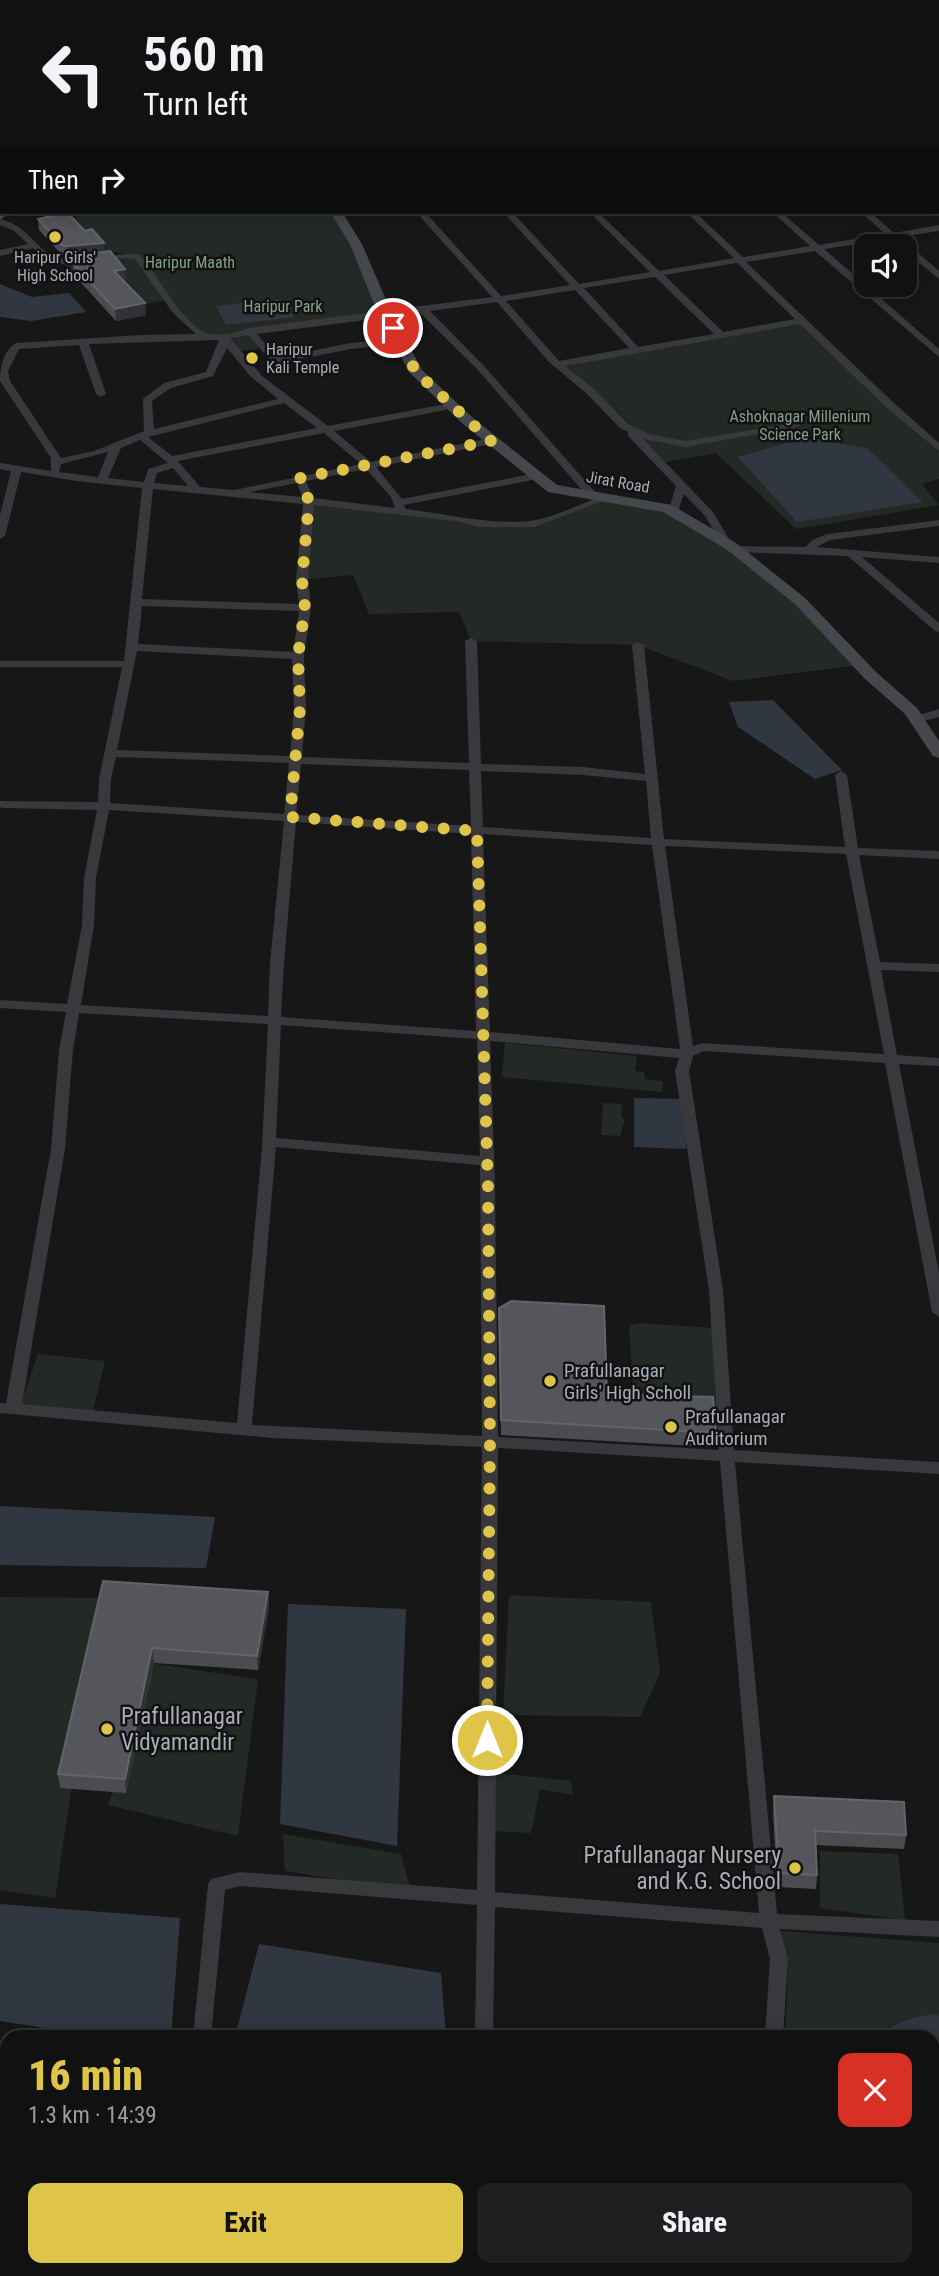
<!DOCTYPE html>
<html lang="en">
<head>
<meta charset="utf-8">
<style>
	:root { --surface:#111112; --page:#1e1f20; --text:#f1f3f6; --muted:#9c9d9f; --line:#303132; --accent:#dec549 }
	body { margin:0; font-family:"Roboto Condensed",sans-serif; background:var(--page); color:var(--text); height:100vh; display:flex; flex-direction:column; font-size:26px; white-space:nowrap }
	* { box-sizing:border-box; margin:0 }
	p { font-size:23px; color:var(--muted) }
	.icon { flex:none; width:38px; height:38px; fill:none; stroke:currentColor; stroke-width:2; stroke-linecap:round; stroke-linejoin:round }
	.map { position:relative; flex:1; overflow:hidden }
	.drawer { position:absolute; left:0px; top:2030px; width:940px; height:247px; display:flex; flex-direction:column; background:var(--surface); border-radius:21px 21px 0 0; box-shadow:0 4px 18px #0003,0 0 0 2px var(--line) }
	.drawer>* { flex:none }
	.top-card { position:absolute; left:0px; top:0px; width:940px; height:214px; box-shadow:0 4px 18px #0003,0 0 0 2px var(--line); background:#111112; color:var(--text); overflow:hidden }
	.buttons { position:absolute; left:854px; top:234px; display:grid; gap:14px }
	.buttons a { display:grid; place-items:center; width:63px; height:63px; border-radius:14px; background:var(--surface); box-shadow:0 4px 18px #0003,0 0 0 2px var(--line); font-size:35px }
	.pin { position:absolute; display:grid; place-items:center; width:60px; height:60px; color:#fff; margin:-30px; border:4px solid #fff; border-radius:50%; box-shadow:0 2px 7px #0007 }
	.me { position:absolute; width:77px; margin:-38px; rotate:0deg; stroke-linejoin:round; filter:drop-shadow(0 0 5px #0008) }
	.turn { display:flex; align-items:center; gap:24px; height:147px; padding:0 28px; font-size:32px }
	.turn .icon { width:91px; height:91px; stroke-width:2.5 }
	.turn b { display:block; font-size:49px; line-height:60px }
	.then { display:flex; align-items:center; height:66px; padding:0 28px; background:#0003; gap:14px; font-size:26px }
	.round { display:grid; place-items:center; flex:none; width:74px; height:74px; border-radius:14px; background:var(--page) }
	.head { display:flex; align-items:center; justify-content:space-between; height:119px; padding:0 28px }
	h1 { font-size:42px; font-weight:800; line-height:52px; color:var(--accent) }
	.primary-button { display:flex; gap:14px; margin-top:auto; padding:14px 28px }
	.primary-button a { flex:1; height:80px; border-radius:14px; background:var(--accent); color:#111; font-size:28px; font-weight:800; line-height:80px; text-align:center }
	.primary-button a+a { background:var(--page); color:var(--text) }
	.map>svg:first-child { display:block }
	.green { fill:#232a25 }
	.water { fill:#313740 }
	.lines { fill:none; stroke-linecap:round; stroke-linejoin:round }
	.minor { fill:#38383d; fill-rule:evenodd }
	.secondary { fill:#46474d; fill-rule:evenodd }
	.wall { fill:#4b4b50 }
	.shaded-wall { fill:#323235 }
	.building { fill:#55565b; stroke:#636369; stroke-width:2 }
	.route { stroke:#dec549; stroke-width:12; stroke-dasharray:0 21.6 }
	.poi-dot { fill:#dec549; stroke:#121213; stroke-width:2.5 }
	.labels { text-anchor:middle; dominant-baseline:central; stroke-width:5; stroke-linejoin:round; paint-order:stroke }
	.far-poi-label { font-size:16px; fill:#aaacb7; stroke:#121213 }
	.far-park-label { font-size:16px; fill:#83a08a; stroke:#121213 }
	.far-street-label { font-size:16px; fill:#aaacb7; stroke:#121213 }
	.poi-label { font-size:19px; fill:#aaacb7; stroke:#121213; text-anchor:start }
	.near-poi-label { font-size:23px; fill:#aaacb7; stroke:#121213; text-anchor:start }
</style>
</head>
<body>
<div class="map">
<svg width="939" height="2276" viewBox="0 0 939 2276">
	<rect width="100%" height="100%" fill="#171718"/>
	<g class="green">
		<path d="M100,212H336L356,244L386,315L250,331L263,347L252,351L234,350L224,337L201,335L169,299L137,306L115,282L125,280L74,275L62,262L128,255L102,249L74,217Z"/>
		<path d="M801,321L939,448V479L922,484L939,505L796,529L716,453L661,463L558,364Z"/>
		<path d="M606,498L667,508L753,564L860,665L733,681L638,645L471,641L459,612L369,614L353,575L302,580L309,501L480,524H534Z"/>
		<path d="M505,1043L637,1056L635,1071L644,1072L645,1079L663,1081L662,1092L502,1077Z"/>
		<path d="M603,1103L622,1104L621,1116L625,1120L620,1136L601,1135Z"/>
		<path d="M639,1323L712,1328L716,1408L634,1403L629,1325Z"/>
		<path d="M38,1354L105,1361L93,1411L21,1404Z"/>
		<path d="M509,1595L651,1602L660,1673L640,1717L503,1715Z"/>
		<path d="M0,1597L100,1598L55,1898L0,1890Z"/>
		<path d="M155,1664L258,1679L238,1836L108,1805Z"/>
		<path d="M495,1773L571,1781L573,1795L540,1789L531,1833L492,1831Z"/>
		<path d="M283,1834L401,1854L411,1891L285,1871Z"/>
		<path d="M820,1851L898,1854L905,1920L820,1908Z"/>
		<path d="M781,1931L939,1943V2276H812L811,2270H933V2037H785L788,1968Z"/>
	</g>
	<g class="water">
		<path d="M0,284L32,297L69,293L86,312L31,321L0,317Z"/>
		<path d="M280,299L294,317L226,325L216,306Z"/>
		<path d="M805,438L867,448L923,502L797,522L738,457Z"/>
		<path d="M773,700L842,770L815,779L738,727L729,702Z"/>
		<path d="M634,1098L685,1099L686,1149L634,1147Z"/>
		<path d="M0,1506L215,1517L206,1568L0,1565Z"/>
		<path d="M288,1604L406,1609L397,1846L280,1824Z"/>
		<path d="M0,1904L180,1918L171,2037H102L0,2021Z"/>
		<path d="M259,1944L441,1973L446,2037H235Z"/>
		<path d="M934,2014L939,2016V2148L933,2143V2037H883C894,2020 915,2018 934,2014Z"/>
	</g>
	<g class="lines">
		<g class="minor">
			<path d="M72,0H80L82,2H73Z"/>
			<path d="M309,0H317L319,2H310Z"/>
			<path d="M395,0H404L406,2H396Z"/>
			<path d="M633,0H641L632,2Z"/>
			<path d="M773,0H781L783,2H774Z"/>
			<path d="M852,0H861L863,2H853Z"/>
			<path d="M923,0H938L920,2Z"/>
			<rect x="938" y="26" width="1" height="4"/>
			<rect x="938" y="48" width="1" height="4"/>
			<rect x="0" y="66" width="2" height="4"/>
			<rect x="938" y="74" width="1" height="4"/>
			<path d="M938,83L939,84V90L938,89Z"/>
			<rect x="938" y="104" width="1" height="6"/>
			<path d="M0,105L2,106V112H0Z"/>
			<path d="M938,117L939,118V124L938,123Z"/>
			<path d="M2,144V150L0,151V145Z"/>
			<path d="M0,186L2,187V194L0,193Z"/>
			<path d="M938,194L939,195V201L938,200Z"/>
			<path d="M416,212H425L501,296L570,285L503,212H512L579,284L650,272L589,212H598L659,271L734,258L686,212H695L743,257L810,246L772,212H781L819,245L885,234L861,212H870L894,233L939,225V231L900,237L939,271V279L905,251V247H900L890,239L824,249L939,349V357L815,251L746,262L895,404L939,443V451L887,408L800,324L565,366L594,389L628,424L649,434L686,441L800,422L801,424L796,427L686,447L643,439L713,512L732,544L727,547L723,546L705,516L684,494L677,514H669L668,512L676,486L628,436V432L620,428L586,393L549,362L497,302L430,311L484,366L596,493V497H588L478,370L420,313L257,334L276,356L280,357L351,343L399,338L404,341L399,344L351,349L280,363L270,360L248,335L230,338L262,376L328,426L451,403L456,406L451,409L334,431L371,462L491,438L496,441L491,444L376,467L402,499L537,473L542,476L537,479L404,505L406,509C447,514 489,525 530,521C550,519 583,503 602,496L606,495L611,498L534,527H480L455,521L314,505L308,580L311,608L304,656L306,707L302,757L469,763L465,641L471,638L477,641L481,764L583,767L645,774L632,645L638,642L644,645L664,839L845,847L835,775L841,771L847,775L858,848L939,851V859L859,855L880,962L939,964V972L881,970L897,1055L939,1058V1066L899,1064L939,1273V1317L932,1312L885,1063L704,1051L693,1056L689,1071L723,1290L734,1450L939,1462V1474L735,1462L777,1914L939,1921V1937L780,1929L788,1959L783,2037H765L770,1959L762,1928L495,1907L493,2037H475L477,1905L240,1886L225,1890L211,2037H193L208,1884L211,1879L240,1872L477,1890L482,1447L272,1438L0,1413V1403H6L51,1149L59,1050L66,1012L0,1008V1000L67,1004L82,925L84,878L97,810L3,808L0,807V801L98,802L99,779L122,667H0V661H124L142,488L76,481L21,472L5,536L0,539V515L11,471L0,469V463L51,471V458L0,381C0,367 4,350 16,343L141,335L196,334L173,313L135,259C97,254 66,281 33,248L0,256V250L28,244L13,230L0,225V219C30,226 35,251 59,258C85,267 114,250 141,255C158,275 185,330 211,334C221,336 240,332 249,328L492,297ZM737,263L795,319L723,332L664,275ZM655,277L714,334L638,347L584,288ZM575,290L629,348L559,361L506,301ZM219,340L206,372L164,383L143,399L144,431L94,451L61,458L10,381L8,371L19,349L79,345L96,394L101,397L106,394L89,344ZM227,348L250,376L278,399L154,429L152,401L171,388L213,376ZM284,403L317,428L172,456L148,437ZM324,433L361,464L234,490L200,487L178,461ZM140,440L168,463L148,469L144,482L108,478L121,448ZM108,452L98,477L59,472L61,464ZM173,468L188,486L154,483L157,473ZM366,469L391,497L395,508L313,498L306,481ZM297,483L302,497L250,492ZM153,489L303,504L296,580L299,604L142,599ZM142,606L299,611L293,652L138,644ZM137,651L292,659L294,707L290,756L117,750ZM116,757L289,763L284,814L110,803L111,779ZM301,764L469,770L471,826L296,815ZM481,771L583,775L646,781L651,838L483,827ZM109,810L284,821L270,963L268,1016L81,1005L94,925L96,878ZM296,822L471,834L476,1031L281,1017L284,963ZM483,834L652,845L680,1049L490,1032ZM665,846L846,854L884,1054L702,1043L693,1046ZM79,1013L268,1024L262,1147L237,1423L22,1404L65,1149L73,1050ZM281,1025L477,1039L480,1156L276,1138ZM490,1041L679,1058L675,1071L709,1290L719,1450L498,1437L495,1186ZM276,1147L480,1165L482,1436L252,1425ZM498,1448L720,1461L759,1913L495,1892Z"/>
			<path d="M939,520V526L830,540L817,547L939,557V563L862,557L939,623V632L935,631L848,556L735,552L730,549L735,546L806,547L812,540L828,534Z"/>
			<path d="M939,709V717L916,723L910,719L912,717Z"/>
			<path d="M0,2073L7,2075V2092L0,2090Z"/>
			<path d="M169,2270H189L188,2276H168Z"/>
			<rect x="469" y="2270" width="20" height="6"/>
			<rect x="789" y="2270" width="20" height="6"/>
		</g>
		<g class="secondary">
			<path d="M183,0H193L194,2H183Z"/>
			<path d="M469,0H484L485,2H470Z"/>
			<rect x="668" y="0" width="10" height="2"/>
			<path d="M0,209L2,212H10L0,220Z"/>
			<path d="M330,212H342L362,244L390,309L422,370L473,418L557,485L672,505L736,543L805,598L876,672L917,708L939,741V758L933,756L905,714L864,678L795,604L726,549L663,512L548,492L463,424L409,372L376,309L350,244Z"/>
		</g>
	</g>
	<g class="wall">
		<path d="M38,219L104,252L126,280L124,281L146,315L116,321L74,275L72,257L63,256L39,230Z"/>
		<path d="M499,1308L607,1394L716,1433L715,1447L501,1435Z"/>
		<path d="M103,1581L268,1592L269,1606L258,1670L154,1663L126,1793L60,1788L58,1774Z"/>
		<path d="M774,1796L906,1835L904,1849L816,1845L817,1875L816,1889L777,1887L773,1810Z"/>
	</g>
	<g class="shaded-wall">
		<path d="M675,0H745L726,2H675Z"/>
		<path d="M104,243L105,254L69,258L68,246Z"/>
		<path d="M125,269L126,280L115,282L114,271Z"/>
		<path d="M145,303L146,315L116,321L115,309Z"/>
		<path d="M268,1592L269,1606L258,1670L257,1656Z"/>
		<path d="M152,1648L154,1663L126,1793L125,1779Z"/>
	</g>
	<g class="building">
		<path d="M67,212L85,231L92,229L104,243L68,246L62,245L38,219Z"/>
		<path d="M110,251L125,269L114,271L145,303L115,309L73,264L78,263L72,256Z"/>
		<path d="M511,1301L604,1306L607,1394L713,1397L716,1433L501,1420L499,1308Z"/>
		<path d="M103,1581L268,1592L257,1656L152,1648L125,1779L58,1774Z"/>
		<path d="M774,1796L904,1802L906,1835L815,1831L817,1875L779,1873Z"/>
	</g>
	<g class="lines">
		<path class="route" d="M393,328L416,372L491,441L300,478L309,501L302,580L305,608L298,656L300,708L290,817L477,831L488,1186L490,1442L487,1740"/>
	</g>
	<g class="poi-dot">
		<circle cx="55" cy="237" r="7"/>
		<circle cx="252" cy="358" r="7"/>
		<circle cx="550" cy="1381" r="7"/>
		<circle cx="671" cy="1427" r="7"/>
		<circle cx="107" cy="1729" r="7"/>
		<circle cx="795" cy="1868" r="7"/>
	</g>
	<g class="labels">
		<g class="far-poi-label">
			<text x="55" y="257">Haripur Girls'<tspan x="55" dy="18">High School</tspan></text>
			<text x="266" y="349" text-anchor="start">Haripur<tspan x="266" dy="18">Kali Temple</tspan></text>
		</g>
		<g class="far-park-label">
			<text x="190" y="262">Haripur Maath</text>
			<text x="283" y="306">Haripur Park</text>
			<text x="800" y="416">Ashoknagar Millenium<tspan x="800" dy="18">Science Park</tspan></text>
		</g>
		<g class="far-street-label">
			<text transform="translate(618 482) rotate(10)">Jirat Road</text>
		</g>
		<g class="poi-label">
			<text x="564" y="1370">Prafullanagar<tspan x="564" dy="22">Girls' High Scholl</tspan></text>
			<text x="685" y="1416">Prafullanagar<tspan x="685" dy="22">Auditorium</tspan></text>
		</g>
		<g class="near-poi-label">
			<text x="121" y="1716">Prafullanagar<tspan x="121" dy="26">Vidyamandir</tspan></text>
			<text x="781" y="1855" text-anchor="end">Prafullanagar Nursery<tspan x="781" dy="26">and K.G. School</tspan></text>
		</g>
	</g>
</svg>
<div class="buttons">
<a><svg class="icon" aria-label="sound" viewBox="0 0 24 24"><path d="M4 9h4l5-4v14l-5-4H4zM17 9q2 3 0 6"/></svg></a>
</div>
<div class="pin" style="left:393px;top:328px;background:#d93025"><svg class="icon" aria-label="arrive" viewBox="0 0 24 24"><path d="M6 21V4h12l-3 4 3 4H6"/></svg></div>
<svg class="me" style="left:487px;top:1740px" viewBox="-20 -20 40 40"><circle r="17" fill="#dec549" stroke="#fff" stroke-width="3"/><path d="M0-11L8 9 0 5-8 9z" fill="#fff"/></svg>
<div class="top-card">
<div class="turn"><svg class="icon" aria-label="left" viewBox="0 0 24 24"><path d="M17 20v-9H6M10 6l-5 5 5 5"/></svg><div><b>560 m</b>Turn left</div></div>
<div class="then">Then<svg class="icon" aria-label="right" viewBox="0 0 24 24"><path d="M7 20v-9h11M14 6l5 5-5 5"/></svg></div>
</div>
<section class="drawer">
<div class="head"><div><h1>16 min</h1><p>1.3 km · 14:39</p></div><a class="round" style="background:#d93025;color:#fff"><svg class="icon" aria-label="close" viewBox="0 0 24 24"><path d="M6 6l12 12M18 6L6 18"/></svg></a></div>
<div class="primary-button"><a>Exit</a><a>Share</a></div>
</section>
</div>
</body>
</html>
